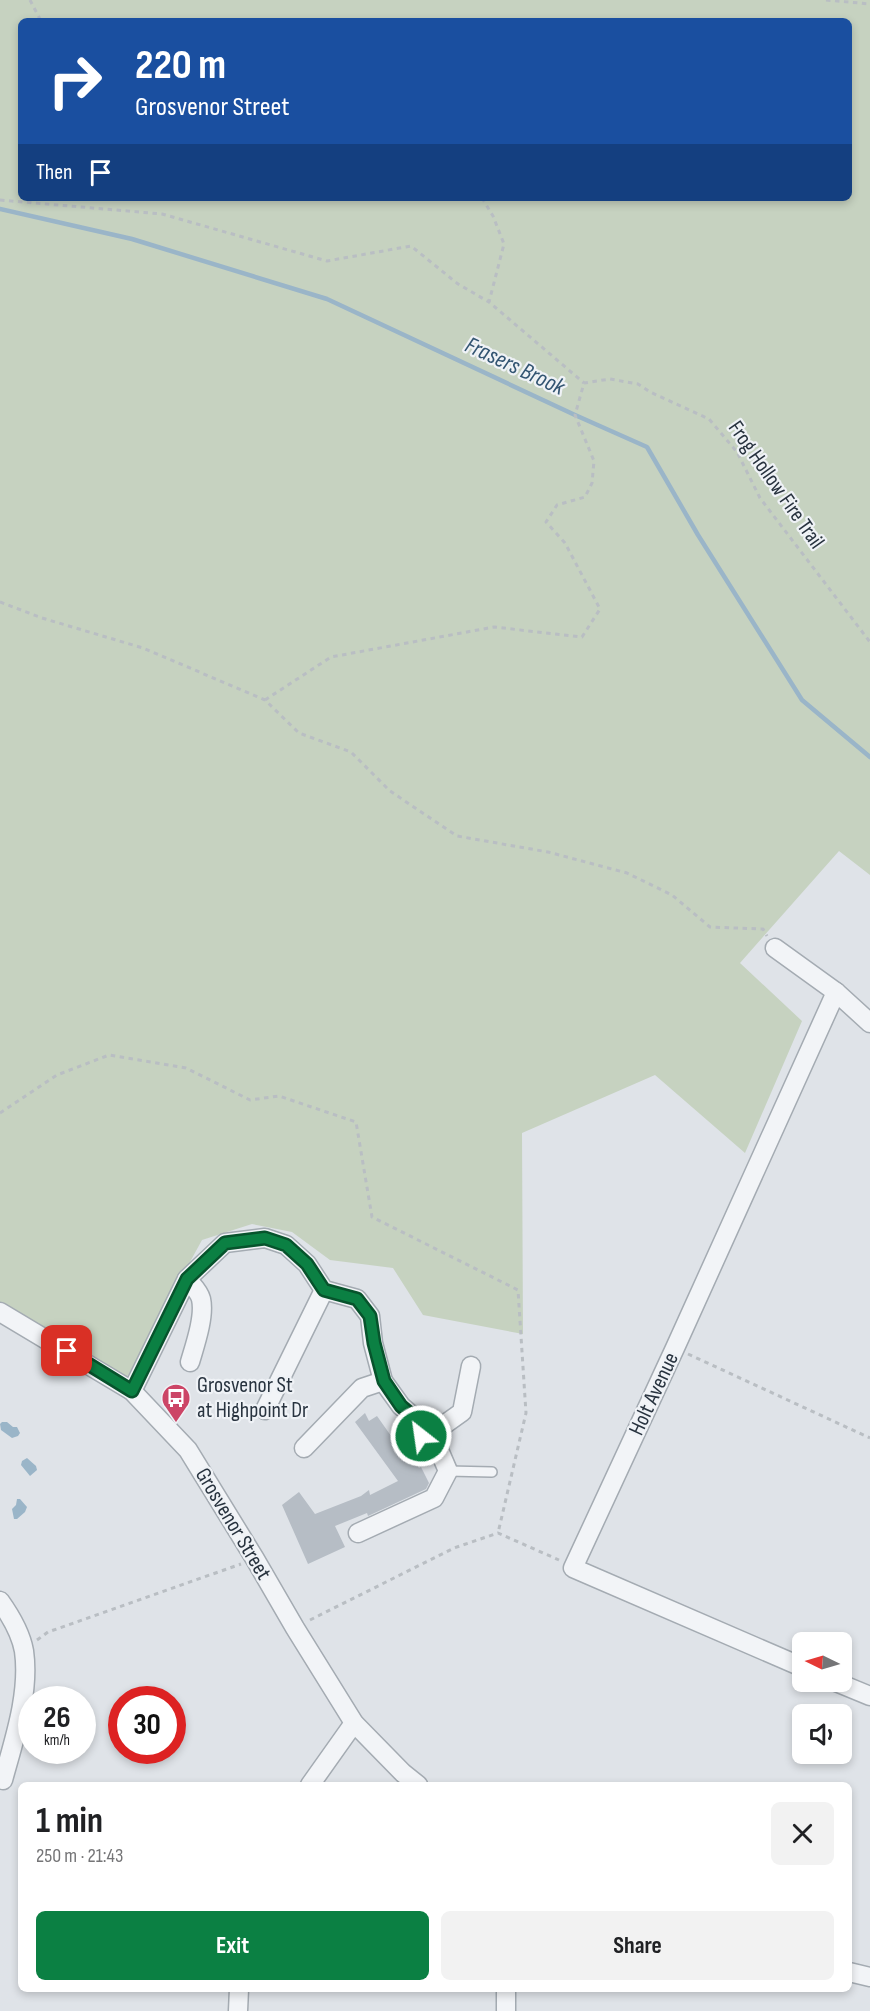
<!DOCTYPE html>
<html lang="en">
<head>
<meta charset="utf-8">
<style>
	:root { --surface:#fff; --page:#f2f2f2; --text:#202124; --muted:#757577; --accent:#0b8043 }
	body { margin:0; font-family:"Sofia Sans Condensed",sans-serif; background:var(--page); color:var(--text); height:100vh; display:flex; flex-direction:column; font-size:22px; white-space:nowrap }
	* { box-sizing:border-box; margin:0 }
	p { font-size:20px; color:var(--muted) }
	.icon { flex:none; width:33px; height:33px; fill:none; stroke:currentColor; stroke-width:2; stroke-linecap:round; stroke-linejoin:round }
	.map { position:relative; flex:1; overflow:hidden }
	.drawer { position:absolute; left:18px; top:1782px; width:834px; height:210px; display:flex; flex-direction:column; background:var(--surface); border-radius:9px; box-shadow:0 3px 9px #0003 }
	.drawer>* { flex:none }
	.hud { position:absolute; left:18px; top:18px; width:834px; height:183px; border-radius:9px; box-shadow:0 3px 9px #0003; background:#1a4fa0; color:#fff; overflow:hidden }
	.needle { width:39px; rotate:275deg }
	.fabs { position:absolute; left:792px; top:1632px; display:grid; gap:12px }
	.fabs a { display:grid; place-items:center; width:60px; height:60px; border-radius:9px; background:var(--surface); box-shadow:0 3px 9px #0003; font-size:30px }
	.speed { position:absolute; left:18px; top:1686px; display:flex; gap:12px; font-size:30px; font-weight:700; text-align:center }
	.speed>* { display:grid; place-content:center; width:78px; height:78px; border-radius:50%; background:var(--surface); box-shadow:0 3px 9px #0003; line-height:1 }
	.speed small { font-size:15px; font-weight:400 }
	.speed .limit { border:9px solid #d22; background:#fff; color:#111 }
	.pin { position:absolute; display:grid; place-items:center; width:51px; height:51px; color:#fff; margin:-26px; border-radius:12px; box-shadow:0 3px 9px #0006 }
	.me { position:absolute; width:66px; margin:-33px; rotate:330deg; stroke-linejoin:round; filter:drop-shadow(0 0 4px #0008) }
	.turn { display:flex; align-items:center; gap:21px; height:126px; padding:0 18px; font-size:27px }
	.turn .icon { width:78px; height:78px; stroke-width:2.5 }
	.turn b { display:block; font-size:42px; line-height:51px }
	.then { display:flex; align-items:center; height:57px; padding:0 18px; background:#0003; gap:12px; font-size:22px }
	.round { display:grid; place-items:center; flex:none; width:63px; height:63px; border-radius:9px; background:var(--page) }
	.overview { display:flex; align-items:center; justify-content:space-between; height:102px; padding:0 18px }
	h1 { font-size:36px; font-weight:700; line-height:45px }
	.action { display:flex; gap:12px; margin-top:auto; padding:12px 18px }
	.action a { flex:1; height:69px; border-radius:9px; background:var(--accent); color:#fff; font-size:24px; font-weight:700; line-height:69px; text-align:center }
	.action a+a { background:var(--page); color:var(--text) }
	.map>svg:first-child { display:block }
	.green { fill:#c6d2c0; fill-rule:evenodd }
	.water { fill:#9ab5c8 }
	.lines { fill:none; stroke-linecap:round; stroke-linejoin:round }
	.stream { stroke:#9ab5c8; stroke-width:4.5 }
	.building { fill:#b6bdc5 }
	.lane-casing { stroke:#a4abb2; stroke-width:12 }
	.street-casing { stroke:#a4abb2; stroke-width:21 }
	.path { stroke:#b9bec3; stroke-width:3; stroke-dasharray:4.5 4.5; stroke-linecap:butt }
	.lane { stroke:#f2f4f7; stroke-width:9 }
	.street { stroke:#f2f4f7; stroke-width:18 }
	.route-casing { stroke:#07532c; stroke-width:15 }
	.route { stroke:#0b8043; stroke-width:10 }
	.labels { text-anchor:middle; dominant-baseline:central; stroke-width:4.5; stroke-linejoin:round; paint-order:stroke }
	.street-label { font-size:22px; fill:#28333f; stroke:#eff2f6 }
	.poi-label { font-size:22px; fill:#28333f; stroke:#eff2f6; text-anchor:start }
	.water-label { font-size:24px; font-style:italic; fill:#335572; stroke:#eff2f6 }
</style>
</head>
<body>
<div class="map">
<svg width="870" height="2011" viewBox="0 0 870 2011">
	<rect width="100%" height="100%" fill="#dfe3e8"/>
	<path class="green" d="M0,0H870V875L839,851L740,963L802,1021L745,1153L655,1075L522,1133L523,1334L423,1315L393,1268L330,1260L292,1232L252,1224L202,1240L127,1377L0,1310ZM21,21H849V198H21Z"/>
	<g class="water">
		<path d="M2,1422H7L13,1427H17L20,1433L18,1436L12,1438L1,1430L0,1424Z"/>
		<path d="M27,1458L36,1466L37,1470L30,1476L21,1465L22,1461Z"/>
		<path d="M17,1499H20L27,1507L25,1512L17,1519H14L12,1509L16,1505Z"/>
	</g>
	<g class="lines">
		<path class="stream" d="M0,209L132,239L327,299L575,415L647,447L698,535L802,700L870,757"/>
	</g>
	<path class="building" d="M365,1413L369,1421L377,1416L396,1443L402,1441L419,1468L421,1467L429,1483L426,1489L368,1516L367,1513L335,1526L345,1547L308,1564L282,1505L299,1492L315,1514L361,1496L369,1490L370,1495L398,1481L355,1422Z"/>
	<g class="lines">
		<g class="lane-casing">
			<path id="lane" d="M448,1471L492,1472"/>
		</g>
		<g class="street-casing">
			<g id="street">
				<path d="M775,948L836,992L870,1023"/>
				<path d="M187,1279C192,1285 199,1291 201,1299C205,1316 195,1345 190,1362"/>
				<path d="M0,1312L132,1391L188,1450L255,1559L295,1628L354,1723L403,1773L418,1785"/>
				<path d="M132,1391L187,1279L225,1243L265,1238L286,1245L307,1264L324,1290L357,1299L370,1316L373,1343L383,1381L401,1406L423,1425"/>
				<path d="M265,1410L324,1290"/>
				<path d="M441,1427L462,1412L471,1366"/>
				<path d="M304,1448L362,1388L383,1381"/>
				<path d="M358,1533L434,1498L448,1471L436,1443"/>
				<path d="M0,1601C10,1615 21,1634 24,1651C30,1693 14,1740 3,1780"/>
				<path d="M802,1667L573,1568L675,1348L836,992"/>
				<path d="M836,1682L870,1696"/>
				<path d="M310,1785L354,1723"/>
				<path d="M849,1972L870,1977"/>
				<path d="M238,2011L239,1989"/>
				<path d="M506,2011V1989"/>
			</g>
		</g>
		<g class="path">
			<path d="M30,0L41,21"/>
			<path d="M826,0L870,4"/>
			<path d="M482,198L493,216L504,244L489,302L584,383"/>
			<path d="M0,200L162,214L327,261L411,246L458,284L489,302"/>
			<path d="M0,602L42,618L143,648L265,700L299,733L351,752L390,791L457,836L548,852L627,873L672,895L710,927L763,929L767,936"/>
			<path d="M265,700L331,657L494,627L582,637L600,609L565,543L546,522L557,505L585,497L592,483L594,461L575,415L584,383L610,379L638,384L650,392L709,419L737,452L760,498L870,642"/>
			<path d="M0,1113L57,1075L109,1055L186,1068L250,1100L279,1096L356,1122L372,1217L518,1290L526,1413L498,1533"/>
			<path d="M688,1354L870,1438"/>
			<path d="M310,1620L454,1548L498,1533L559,1560"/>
			<path d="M37,1640L48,1632L241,1564"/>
		</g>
		<use href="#lane" class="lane"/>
		<use href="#street" class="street"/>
	</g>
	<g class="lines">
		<g class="route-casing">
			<path id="route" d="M67,1351L132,1391L187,1279L225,1243L265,1238L286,1245L307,1264L324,1290L357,1299L370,1316L374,1343L384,1381L401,1406L423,1425L421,1436"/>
		</g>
		<use href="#route" class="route"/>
	</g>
	<defs>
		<g id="bus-pin" transform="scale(1.5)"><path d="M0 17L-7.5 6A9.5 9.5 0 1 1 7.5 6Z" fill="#cc4566" stroke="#eff2f6"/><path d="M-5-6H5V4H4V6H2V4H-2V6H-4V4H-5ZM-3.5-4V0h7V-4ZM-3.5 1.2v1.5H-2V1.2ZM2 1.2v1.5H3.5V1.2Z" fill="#fff"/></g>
	</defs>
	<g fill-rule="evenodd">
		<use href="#bus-pin" x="176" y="1398"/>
	</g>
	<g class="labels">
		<g class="street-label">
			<text transform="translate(776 485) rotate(55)">Frog Hollow Fire Trail</text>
			<text transform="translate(654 1394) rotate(-65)">Holt Avenue</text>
			<text transform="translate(233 1524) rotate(59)">Grosvenor Street</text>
		</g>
		<g class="poi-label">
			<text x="197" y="1385">Grosvenor St<tspan x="197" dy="25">at Highpoint Dr</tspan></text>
		</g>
		<g class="water-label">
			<text transform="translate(515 366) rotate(25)">Frasers Brook</text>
		</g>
	</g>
</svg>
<div class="fabs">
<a><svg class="needle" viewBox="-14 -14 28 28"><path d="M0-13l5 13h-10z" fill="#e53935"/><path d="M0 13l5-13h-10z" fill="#757577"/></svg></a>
<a><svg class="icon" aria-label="sound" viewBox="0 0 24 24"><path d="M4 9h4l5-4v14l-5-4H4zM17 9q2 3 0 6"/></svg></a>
</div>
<div class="speed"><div>26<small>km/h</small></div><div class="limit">30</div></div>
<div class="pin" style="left:67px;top:1351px;background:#d93025"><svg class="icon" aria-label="arrive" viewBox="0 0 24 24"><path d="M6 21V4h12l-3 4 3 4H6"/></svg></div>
<svg class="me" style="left:421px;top:1436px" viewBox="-20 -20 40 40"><circle r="17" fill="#0b8043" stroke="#fff" stroke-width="3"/><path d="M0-11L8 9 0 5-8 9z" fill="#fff"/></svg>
<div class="hud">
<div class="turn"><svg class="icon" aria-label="right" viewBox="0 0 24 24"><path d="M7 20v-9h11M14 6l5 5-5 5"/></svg><div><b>220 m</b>Grosvenor Street</div></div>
<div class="then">Then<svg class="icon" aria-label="arrive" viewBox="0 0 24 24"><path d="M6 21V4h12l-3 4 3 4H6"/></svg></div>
</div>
<section class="drawer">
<div class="overview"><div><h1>1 min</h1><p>250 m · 21:43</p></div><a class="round"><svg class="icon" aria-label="close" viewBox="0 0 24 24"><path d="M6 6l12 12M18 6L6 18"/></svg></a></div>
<div class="action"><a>Exit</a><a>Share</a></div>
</section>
</div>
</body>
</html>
